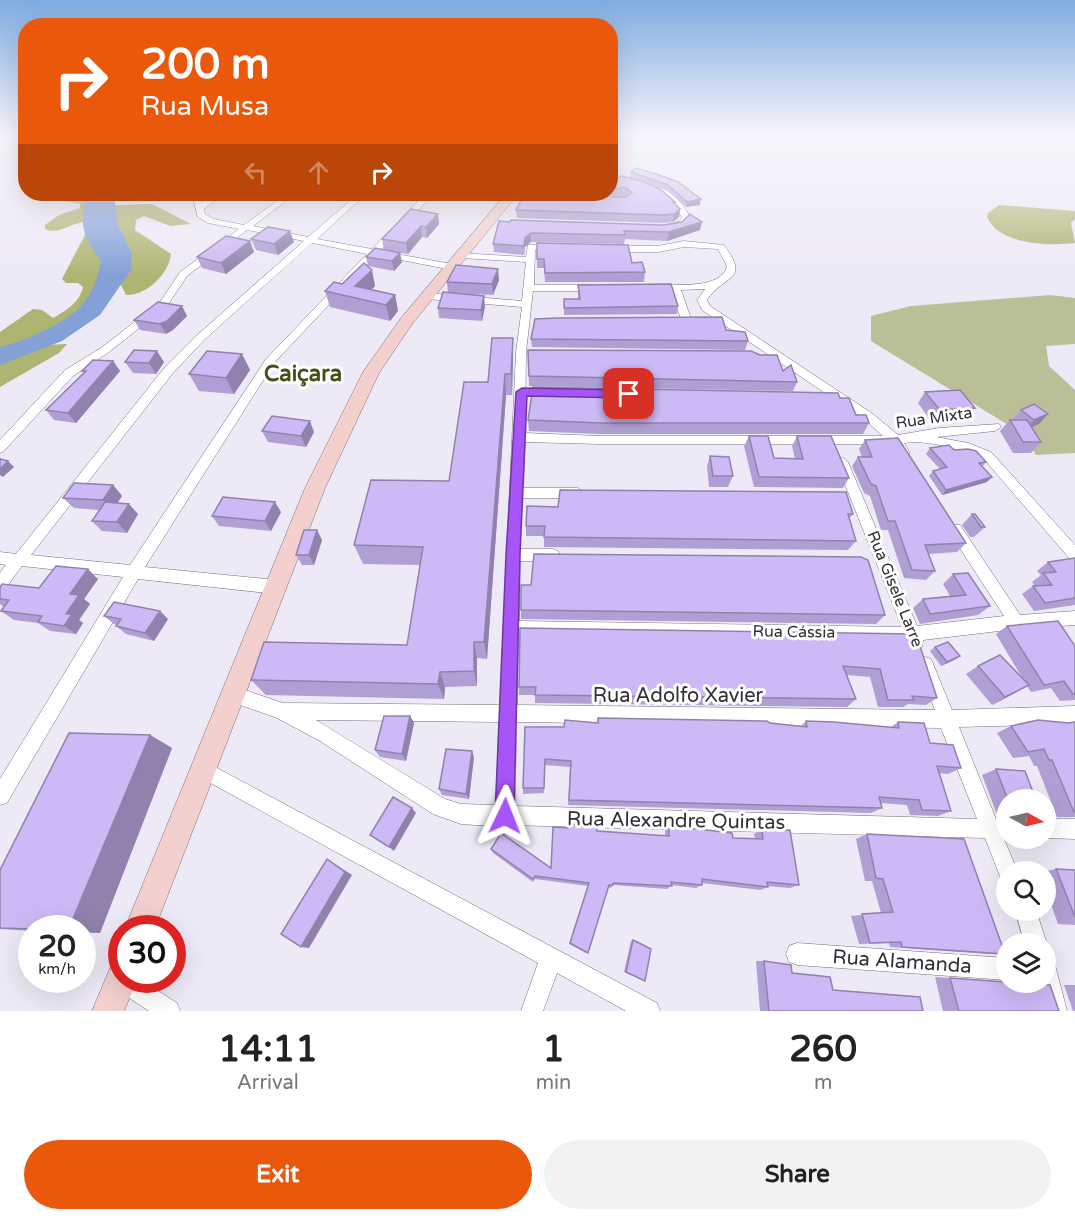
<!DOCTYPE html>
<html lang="en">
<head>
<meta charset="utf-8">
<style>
	:root { --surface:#fff; --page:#f2f2f2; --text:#222; --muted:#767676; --accent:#ea580c }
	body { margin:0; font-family:"Varela Round",sans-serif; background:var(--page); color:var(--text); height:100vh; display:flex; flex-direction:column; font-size:22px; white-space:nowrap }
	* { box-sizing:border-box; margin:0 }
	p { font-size:20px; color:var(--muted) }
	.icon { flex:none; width:33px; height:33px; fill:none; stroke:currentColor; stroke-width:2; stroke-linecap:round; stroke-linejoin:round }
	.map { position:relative; height:1011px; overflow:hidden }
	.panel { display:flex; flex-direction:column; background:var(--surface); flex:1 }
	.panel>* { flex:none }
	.top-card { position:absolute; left:18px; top:18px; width:600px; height:183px; border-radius:24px; box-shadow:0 6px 24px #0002; background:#ea580c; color:#fff; overflow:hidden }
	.needle { width:39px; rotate:98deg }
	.tools { position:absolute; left:996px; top:789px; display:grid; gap:12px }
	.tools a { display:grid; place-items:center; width:60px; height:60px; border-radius:50%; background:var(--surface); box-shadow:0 6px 24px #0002; font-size:30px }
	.speed { position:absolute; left:18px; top:915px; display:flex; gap:12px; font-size:30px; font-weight:700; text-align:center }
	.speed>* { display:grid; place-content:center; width:78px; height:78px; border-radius:50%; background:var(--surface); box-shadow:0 6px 24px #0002; line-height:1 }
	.speed small { font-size:15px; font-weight:400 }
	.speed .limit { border:9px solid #d22; background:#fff; color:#111 }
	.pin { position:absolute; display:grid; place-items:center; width:51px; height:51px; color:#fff; margin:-26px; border-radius:12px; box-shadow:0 3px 9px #0006 }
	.me { position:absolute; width:66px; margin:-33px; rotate:2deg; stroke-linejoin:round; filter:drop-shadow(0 0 4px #0008) }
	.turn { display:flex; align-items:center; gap:21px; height:126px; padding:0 24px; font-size:27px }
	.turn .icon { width:78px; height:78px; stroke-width:2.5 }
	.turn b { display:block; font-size:42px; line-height:51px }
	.lanes { display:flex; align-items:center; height:57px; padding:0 24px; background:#0003; justify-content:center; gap:30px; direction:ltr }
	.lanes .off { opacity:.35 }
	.eta { display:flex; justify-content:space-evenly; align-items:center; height:102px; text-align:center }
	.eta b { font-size:36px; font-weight:700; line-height:42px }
	.primary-button { display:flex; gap:12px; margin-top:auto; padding:12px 24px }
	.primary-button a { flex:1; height:69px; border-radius:36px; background:var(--accent); color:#fff; font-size:24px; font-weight:700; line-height:69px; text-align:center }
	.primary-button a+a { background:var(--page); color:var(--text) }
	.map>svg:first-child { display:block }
	.green { fill:#bbbf97 }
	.forest { fill:#aeb472 }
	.water { fill:#83a0d7 }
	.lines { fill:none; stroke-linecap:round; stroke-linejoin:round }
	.minor-casing { stroke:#74707c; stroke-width:1 }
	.secondary-casing { stroke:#74707c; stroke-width:1 }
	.minor { fill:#fff; fill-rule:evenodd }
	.secondary { fill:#f3d0ce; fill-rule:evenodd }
	.wall { fill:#b09fd4 }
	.shaded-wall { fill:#9082ac }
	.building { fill:#cdb9f6; stroke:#9082ac; stroke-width:1.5 }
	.route { fill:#a855f7; stroke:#6d37a1; stroke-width:1.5 }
	.labels { text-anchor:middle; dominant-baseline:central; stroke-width:6; stroke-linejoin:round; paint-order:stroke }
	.street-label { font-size:16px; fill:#312f34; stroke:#fff }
	.near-street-label { font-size:20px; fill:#312f34; stroke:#fff }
	.district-label { font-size:22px; font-weight:bold; fill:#474e13; stroke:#fff }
</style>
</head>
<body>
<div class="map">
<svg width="1075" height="1011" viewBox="0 0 1075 1011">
	<rect width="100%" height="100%" fill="#eee9f7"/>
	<path class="green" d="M1050,295L1075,298V344L1046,346L1049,366L1075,390V453L1036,455L1023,434L871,341V316L911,306Z"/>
	<g class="forest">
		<path d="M66,194H167L121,196L114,202L115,205L152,204L191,224L170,226L144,216L136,220L135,230L171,254C169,274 146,296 126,295L121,285L106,282L45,345L67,344L59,353L0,387V332L33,309L42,310L53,318C66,311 80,302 83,287L78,283H66L62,279L87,231V222C72,221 60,236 45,229V225L59,215L80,208V204L59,200Z"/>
		<path d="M999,205L1075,211V219L1071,223L1075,243C1049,246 999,245 987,217L988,213Z"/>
	</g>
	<path class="water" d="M86,194H114L118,224L132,254L131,270L100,315L62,341L0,365V347C21,343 66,323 80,307C93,293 98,278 101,260C81,236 80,223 86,194Z"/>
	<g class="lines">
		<g class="minor-casing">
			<g id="minor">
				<path d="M610,176L639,182L635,184L610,180Z"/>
				<path d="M651,186C668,186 683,203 690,217L686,225L668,229V225L680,221L682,217L670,201L651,190Z"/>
				<path d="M192,194H200L202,202L215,194H224L204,209L205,214L214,219L244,225L287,194H295L253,226L308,237L358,194H366L317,239L372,249L425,194H433L380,251L452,264L457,267L452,270L376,255L274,363L145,567L276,580L281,582L283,587L281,592L276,594L138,579L7,803L0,805V779L123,577L22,566L5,589L0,590V573L6,565L0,564V552L16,554L165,367L196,336L304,241L247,230L187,276L167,306L109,352L73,376L4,451L0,453V440L65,370L101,348L160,302L180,272L239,229L208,223L198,217ZM312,243L367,254L266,359L130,565L31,555L173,373L204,340Z"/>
				<path d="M684,241L724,245C751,282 724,274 707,300L710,306L873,414L898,435L939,428L999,424L1001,427L995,431L936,437L968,443L991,452L1075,545V561L1070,559L983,458C962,450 926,439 904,443L910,453L904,458L900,456L892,444H600L525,442L523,488H578L585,493L578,498H522L520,549H553L558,551L560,555L558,559L553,561H520L519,621L902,627L836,462L842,457L848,462L917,626L1004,616L950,533L948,529L950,525H960L1020,615L1075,611V625L1016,629L923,640L922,647L916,649L910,647L908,641L518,635L517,705L935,710L917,665L919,659L925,657L931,659L952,710L1075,706V724L959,727L996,819L1006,820V838L1004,839L1018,872H1006V881L1001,879L985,838L509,825L505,827L461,824L433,814L320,741L277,718L227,700L225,694L227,688L233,686L283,703L500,705L516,352L522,307L427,299L422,296L427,293L522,301L526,262L462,258L459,257V253L526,257L528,245H556L559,246V250H535L534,285H597L602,288L597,291H533L526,352L525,433L600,436H883L865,420L702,310L697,300L705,289L681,290L691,319L686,322L681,319L671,290L655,291L650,288L655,285C675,284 722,290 727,266L718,249L684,247L658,252H611L607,249L611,246H658ZM316,720L499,722L496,805L461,804L445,799ZM517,722L941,728L977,819L515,806Z"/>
				<path d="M202,760L657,1003L660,1011H626L557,973L543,1011H521L538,963L196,775L193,769L196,763Z"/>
				<path d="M1046,819H1075V839L1046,838Z"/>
				<path d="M1015,910H1036L1047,944L1046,947V944H1025Z"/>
				<path d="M797,943L1006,958V980L797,965L789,962L786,954L789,946Z"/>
				<path d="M1046,958L1054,961L1067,1011H1045L1038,982H1046Z"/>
				<path d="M122,968V980H141L177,1003L180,1011H149L113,987L110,979L113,971Z"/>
			</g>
		</g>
		<g class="secondary-casing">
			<g id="secondary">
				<path d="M506,194H518L412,324L379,373L325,488L155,928H125L305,488L363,372L401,318Z"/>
				<path d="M122,961V980H137L124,1011H92L111,966Z"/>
			</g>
		</g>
		<use href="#minor" class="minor"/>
		<use href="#secondary" class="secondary"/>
	</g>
	<g class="wall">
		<path d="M610,161L617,170L615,174L612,175V182L675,202V204L680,209L679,217L673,222L662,223L517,218L516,210L626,197L625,196L559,194H610Z"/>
		<path d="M631,172L659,175L700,205L686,207L667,190L630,177Z"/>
		<path d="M463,194H493L490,198Z"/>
		<path d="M411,209L439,224L427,238L422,237L408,254L384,250L382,239Z"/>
		<path d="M499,221L700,230L667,241L625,239L624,244L531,242L525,247L524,255L494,252L493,244Z"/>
		<path d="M251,239L294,242L278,255L256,250Z"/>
		<path d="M537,243L632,263L645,272L644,282H545L544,268H537Z"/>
		<path d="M254,252L226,274L202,268L197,257Z"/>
		<path d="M366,257L402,262L394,271L368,266Z"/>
		<path d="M499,280L493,295L448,293L447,282Z"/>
		<path d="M342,284L375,286L371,290L395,295L398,311L390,321L330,307L325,291Z"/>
		<path d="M578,285L678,306L677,314L564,315V299H578Z"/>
		<path d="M485,306L482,321L439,318L438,308Z"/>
		<path d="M187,316L173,330L166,334L140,330L134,320Z"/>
		<path d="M726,330L748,341L745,350L532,347L531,339Z"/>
		<path d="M513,338V359L512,395H506L487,659L477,658V686L445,687L444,699L266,695L251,680L407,645L420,565L363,564L354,545L449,481L488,382Z"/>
		<path d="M528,350L783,371L797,382L793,391L529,386Z"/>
		<path d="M242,354L250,370L234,394L199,391L189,374Z"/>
		<path d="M113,361L120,371L76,423L54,420L46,410L84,373L82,371Z"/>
		<path d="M125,362H164L156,374L133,373Z"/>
		<path d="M925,392L975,408L966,419L931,421L918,403Z"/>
		<path d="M840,398L856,415L869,423L863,434H600L529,431L528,420Z"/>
		<path d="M1021,410L1048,414L1039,424L1032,427L1041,442L1031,453H1013L1000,431L1010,420H1013H1012Z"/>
		<path d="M262,431L314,432L306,447L268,442Z"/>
		<path d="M749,436L774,458L795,459L792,446L797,436L849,478L843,488L754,487L744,446Z"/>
		<path d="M865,440L966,543L957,552L928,554L935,571L926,580L904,578L888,530H881L870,496L864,493L852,466L858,457H862L859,449Z"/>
		<path d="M930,448L954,450L986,462L982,467L987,482L942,495L929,476L933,471L940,469L926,454Z"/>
		<path d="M710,456L733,476L728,487H709L707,466Z"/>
		<path d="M113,485L122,496L117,503L138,514L127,533L102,531L92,521L99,510L74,508L63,498Z"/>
		<path d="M281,512L271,531L219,526L212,516Z"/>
		<path d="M853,514L849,519L856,541L848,550L544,547V536H526V526Z"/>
		<path d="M972,514L985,527L974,537H970L962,525Z"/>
		<path d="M322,540L314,565H302L296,555Z"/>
		<path d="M1075,558V605L1034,611L1022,594L1033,586H1035L1032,582L1041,575L1037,571L1048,562Z"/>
		<path d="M953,574L990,606L978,615L920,624L913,608L923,599L950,596L943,584Z"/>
		<path d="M98,579L84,599L90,604L79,620L83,623L76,634L50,631L38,623L14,620L1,611L4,607L0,604V587L39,588Z"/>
		<path d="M521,610L885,615L876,624L521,619Z"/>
		<path d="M104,616L168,619L154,641L126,634L116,626L117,625L114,624Z"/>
		<path d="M1007,626L1075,646V700L1060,701L1051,688L1031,692L1027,686L992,705L966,674L978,666L1024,681L996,634Z"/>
		<path d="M916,634L937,698L926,705L908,704L903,707H878L870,677L847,675L856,699L847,707L535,703V695H519V687Z"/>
		<path d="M935,647L960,656L954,660L941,666L930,651Z"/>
		<path d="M410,716L414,723L406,761L380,757L375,750Z"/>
		<path d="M598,718L770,723L801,726L806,721L891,727L898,722L930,743L961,768L948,774L939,773L951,811L938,816L910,815L907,805L881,803L882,808L871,813L568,805L570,767L545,765L544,793L523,794V788L564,727L597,723Z"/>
		<path d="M1075,722V817H1057L1037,766H1034L1029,756L1013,758L997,733L1011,726L1068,723Z"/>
		<path d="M150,735L172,748L100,933L82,932V928H32V931L0,929V870Z"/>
		<path d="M474,757L469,799L442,795L439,789Z"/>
		<path d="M996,769L1036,800H1006V818L998,817L982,775Z"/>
		<path d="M568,824L597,831L665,836V831L669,827L733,838L755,839L754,834L762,830L799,885L790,888L767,886L768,887L760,890L702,883V885L696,888L672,885L667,889L613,885L611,888L608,887L588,953H586L569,944L588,886L535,879L533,882L493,853L491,849L551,868Z"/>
		<path d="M867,834L1005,954H988L890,947L889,943L859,944L851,916L881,913L872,881H865L856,839Z"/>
		<path d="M1056,869L1075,870V925L1058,924L1046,890V872H1042Z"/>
		<path d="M633,940L645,981L624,972L631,941Z"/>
		<path d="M756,961H764L833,990L923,1011H760Z"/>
		<path d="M935,977L950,978L1059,1011H943Z"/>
		<path d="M1064,985H1075V1011H1073Z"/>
	</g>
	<g class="shaded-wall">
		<path d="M617,163L615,174L610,175V168Z"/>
		<path d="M701,199L700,205L686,207L687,202Z"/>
		<path d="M680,209L679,217L673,222L674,214Z"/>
		<path d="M438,214L439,224L427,238L426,227Z"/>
		<path d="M702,222L700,230L667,241L669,232Z"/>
		<path d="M421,226L422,237L408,254L406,243Z"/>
		<path d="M290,231L294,242L278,255L274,244Z"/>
		<path d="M531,233V242L525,247L524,255L525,238Z"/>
		<path d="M250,241L254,252L226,274L221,263Z"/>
		<path d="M400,253L402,262L394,271L392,261Z"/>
		<path d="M498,269L499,280L493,295L492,284Z"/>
		<path d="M372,270L375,286L362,300L355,286Z"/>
		<path d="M395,295L398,311L390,321L386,305Z"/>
		<path d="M484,296L485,306L482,321L481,310Z"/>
		<path d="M182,306L187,316L173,330L166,334L160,324Z"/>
		<path d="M513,338V359L512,395L511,374Z"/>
		<path d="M157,351L164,362L156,374L149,363Z"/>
		<path d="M242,354L250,370L234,394L226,378Z"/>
		<path d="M113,361L120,371L76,423L68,413Z"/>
		<path d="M505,374L506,395L487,659L484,642Z"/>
		<path d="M1048,414L1039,424L1025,430L1034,420Z"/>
		<path d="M310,421L314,432L306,447L301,436Z"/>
		<path d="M8,461L14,467L3,477L0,475V469Z"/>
		<path d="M992,477L987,482L942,495L946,490Z"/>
		<path d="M113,485L122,496L113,510L103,500Z"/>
		<path d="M275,502L281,512L271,531L265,521Z"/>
		<path d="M129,504L138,514L127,533L117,522Z"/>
		<path d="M317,530L322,540L314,565L309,555Z"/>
		<path d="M88,569L98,579L84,599L90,604L79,620L83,623L76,634L64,626L66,614L70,594Z"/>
		<path d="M160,611L168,619L154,641L145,633Z"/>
		<path d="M474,642L477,658V686L474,671Z"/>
		<path d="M960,656L954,660L941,666L947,662Z"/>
		<path d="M440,672L445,687L444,699L438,684Z"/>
		<path d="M1029,685L1015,693L992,705L1005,697Z"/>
		<path d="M410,716L414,723L406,761L402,754Z"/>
		<path d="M150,735L172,748L100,933L82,932V928H69Z"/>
		<path d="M472,751L474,757L469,799L466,794Z"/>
		<path d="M412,808L416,813L394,851L389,847Z"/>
		<path d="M327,859L352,875L309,948L301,947Z"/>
	</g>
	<g class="building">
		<path d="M610,161L617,163L616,167L610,168Z"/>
		<path d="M636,168L659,175L678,182L701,199L687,202L668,185L631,172Z"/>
		<path d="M621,176L642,181L660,189L675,202H673L680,209L674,214L663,215L516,210L524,194L626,197L632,193L626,188H610V184Z"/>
		<path d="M411,209L438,214L426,227L421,226L406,243L382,239Z"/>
		<path d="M690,214L702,222L669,232L624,231L625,235L531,233L525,238L524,246L493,244L499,221L510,222L511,220L663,225L682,222Z"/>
		<path d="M268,227L290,231L274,244L251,239Z"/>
		<path d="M226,236L250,241L221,263L197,257Z"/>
		<path d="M537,243L628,245L632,263L642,262L645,272L545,273L544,259H537Z"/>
		<path d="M375,248L400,253L392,261L366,257Z"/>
		<path d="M364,263L372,270L355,286L395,295L386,305L325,291L334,282L342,284Z"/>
		<path d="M456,265L498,269L492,284L447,282Z"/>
		<path d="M671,284L678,306L564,308V299H580L578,285Z"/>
		<path d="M443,292L484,296L481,310L438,308Z"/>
		<path d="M158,302L182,306L167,321L160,324L134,320Z"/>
		<path d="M722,317L726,330L745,332L748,341L531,339L535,319L557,318Z"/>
		<path d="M492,338H513L511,374H505L484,642H474V671L440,672L438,684L251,680L264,642L407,645L423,547L354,545L371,480L449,481L464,382H488Z"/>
		<path d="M134,350L157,351L149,363L125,362Z"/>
		<path d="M528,350L751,351L760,355H777L783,371L791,365L797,382L529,376Z"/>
		<path d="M207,351L242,354L226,378L189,374Z"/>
		<path d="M93,360L113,361L68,413L46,410L86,371H82Z"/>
		<path d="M533,387L838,393L840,398H849L856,415H866L869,423H601L528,420Z"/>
		<path d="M960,390L975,408L940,410L925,392Z"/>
		<path d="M1034,404L1048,414L1034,420L1021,410Z"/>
		<path d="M272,416L310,421L301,436L262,431Z"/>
		<path d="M1010,420H1027L1041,442H1023Z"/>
		<path d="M749,436H768L774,458L803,459L797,436H831L849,478L759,477Z"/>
		<path d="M898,438L966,543L925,545L935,571L912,570L895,521H888L876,486L871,484L858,457H872L865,440Z"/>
		<path d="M949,445L954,450L968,449L976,451L986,462L979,463L992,477L946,490L933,471L947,467L930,448Z"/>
		<path d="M710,456L729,457L733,476H713Z"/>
		<path d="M0,459L8,461L0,469Z"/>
		<path d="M74,483L113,485L103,500L63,498Z"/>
		<path d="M560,490L846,492L853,514H848L856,541L544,537L545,526H526L527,506L558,507Z"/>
		<path d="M223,497L275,502L265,521L212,516Z"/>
		<path d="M105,502L129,504L117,522L92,521Z"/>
		<path d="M972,514H975L985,527H981Z"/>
		<path d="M304,530H317L309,555H296Z"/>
		<path d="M534,554L861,557L868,560L885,615L521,610V585H531Z"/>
		<path d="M1075,558V598L1045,603L1033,586L1052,585L1043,573L1056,572L1048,562Z"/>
		<path d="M56,566L88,569L70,594L79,595L66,614H72L64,626L38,622L42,616L1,611L9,600L0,599V587L2,584L39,588Z"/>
		<path d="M968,573L990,606L930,614L923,599L966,595L953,574Z"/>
		<path d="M114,602L160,611L145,633L116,626L121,619L104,616Z"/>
		<path d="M1058,621L1075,646V694H1073L1064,681L1044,685L1007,626Z"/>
		<path d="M520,628L916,634L937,698L912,696L914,700H888L880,669L843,666L856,699L535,695L536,687H519Z"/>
		<path d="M948,642L960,656L947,662L935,647Z"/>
		<path d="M1000,655L1029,685L1005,697L978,666Z"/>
		<path d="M384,716H410L402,754L375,750Z"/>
		<path d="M598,718L767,721L770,723L807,727L806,721L834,722L899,728L898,722L924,723L930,743L953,745L961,768L937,766L951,811L922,810L919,800L879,797L882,808L569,800L571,761L545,759L544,788H523L525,727H564L565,720L598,723Z"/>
		<path d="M1038,720L1068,723L1075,722V812H1074L1052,760H1049L1044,749L1028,752L1011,726Z"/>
		<path d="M69,733L150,735L69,928H32V929L0,928V870Z"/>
		<path d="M446,749L472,751L466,794L439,789Z"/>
		<path d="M996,769L1025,771L1036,800H1008Z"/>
		<path d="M393,797L412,808L389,847L370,835Z"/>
		<path d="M568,824L597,825V831L669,836V827L689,828L732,833L733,838L763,839L762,830H790L799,885L767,882L768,887L702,879V885L671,882L672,886L613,883V885H609L588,953L570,943L589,883L535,876L533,879L491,849L501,833L551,868L553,827L568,828Z"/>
		<path d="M867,834L964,839L1005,954L902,947L901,942L870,943L862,914L893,912L883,879L876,878Z"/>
		<path d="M327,859L345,872L301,947L281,934Z"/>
		<path d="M1056,869L1075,870V917Z"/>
		<path d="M633,940L651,949L645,981L626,972Z"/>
		<path d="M764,961L791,965L792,973L830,977L833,990L920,997L923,1011H769Z"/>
		<path d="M950,978L1006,982L1050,985L1059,1011H959Z"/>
	</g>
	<linearGradient id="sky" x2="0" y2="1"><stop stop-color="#7face1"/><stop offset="0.49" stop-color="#f7f5fb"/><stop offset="1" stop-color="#f7f5fb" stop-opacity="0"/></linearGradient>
	<rect width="1075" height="277" fill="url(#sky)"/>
	<path class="route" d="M522,388L629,390L635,394L629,398L527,396L520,555L514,816L512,823L505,826L498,823L495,816L506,555L516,392Z"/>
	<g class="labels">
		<g class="street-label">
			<text transform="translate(934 418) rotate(-8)">Rua Mixta</text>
			<text transform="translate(895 589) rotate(68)">Rua Gisele Larre</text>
			<text transform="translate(794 632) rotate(1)">Rua Cássia</text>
		</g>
		<g class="near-street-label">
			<text x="678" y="696">Rua Adolfo Xavier</text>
			<text transform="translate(676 821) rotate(1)">Rua Alexandre Quintas</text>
			<text transform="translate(902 962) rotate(4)">Rua Alamanda</text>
		</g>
		<g class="district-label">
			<text x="303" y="374">Caiçara</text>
		</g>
	</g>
</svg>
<div class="tools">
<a><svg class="needle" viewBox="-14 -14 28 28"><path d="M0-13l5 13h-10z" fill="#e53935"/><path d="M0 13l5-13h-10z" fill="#767676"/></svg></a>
<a><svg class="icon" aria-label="search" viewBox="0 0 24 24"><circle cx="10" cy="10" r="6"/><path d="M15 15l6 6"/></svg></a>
<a><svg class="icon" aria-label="layers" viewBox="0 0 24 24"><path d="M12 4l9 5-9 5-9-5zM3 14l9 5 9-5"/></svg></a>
</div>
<div class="speed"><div>20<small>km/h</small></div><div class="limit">30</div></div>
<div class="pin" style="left:629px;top:394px;background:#d93025"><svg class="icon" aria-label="arrive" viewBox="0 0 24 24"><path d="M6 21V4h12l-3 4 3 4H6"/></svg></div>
<svg class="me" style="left:505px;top:816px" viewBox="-20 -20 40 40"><path d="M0-17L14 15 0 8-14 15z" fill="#a855f7" stroke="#fff" stroke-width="4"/></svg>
<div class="top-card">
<div class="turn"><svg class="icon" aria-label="right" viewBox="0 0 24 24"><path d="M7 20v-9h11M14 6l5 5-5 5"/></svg><div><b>200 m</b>Rua Musa</div></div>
<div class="lanes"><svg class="icon off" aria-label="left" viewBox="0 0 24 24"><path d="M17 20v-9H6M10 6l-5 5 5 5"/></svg><svg class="icon off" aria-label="ahead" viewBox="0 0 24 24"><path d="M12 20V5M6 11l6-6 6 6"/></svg><svg class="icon" aria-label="right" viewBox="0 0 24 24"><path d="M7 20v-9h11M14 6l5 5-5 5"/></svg></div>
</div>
</div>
<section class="panel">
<div class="eta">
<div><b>14:11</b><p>Arrival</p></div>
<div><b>1</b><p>min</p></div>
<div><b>260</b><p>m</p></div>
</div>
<div class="primary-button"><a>Exit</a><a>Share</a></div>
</section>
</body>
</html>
